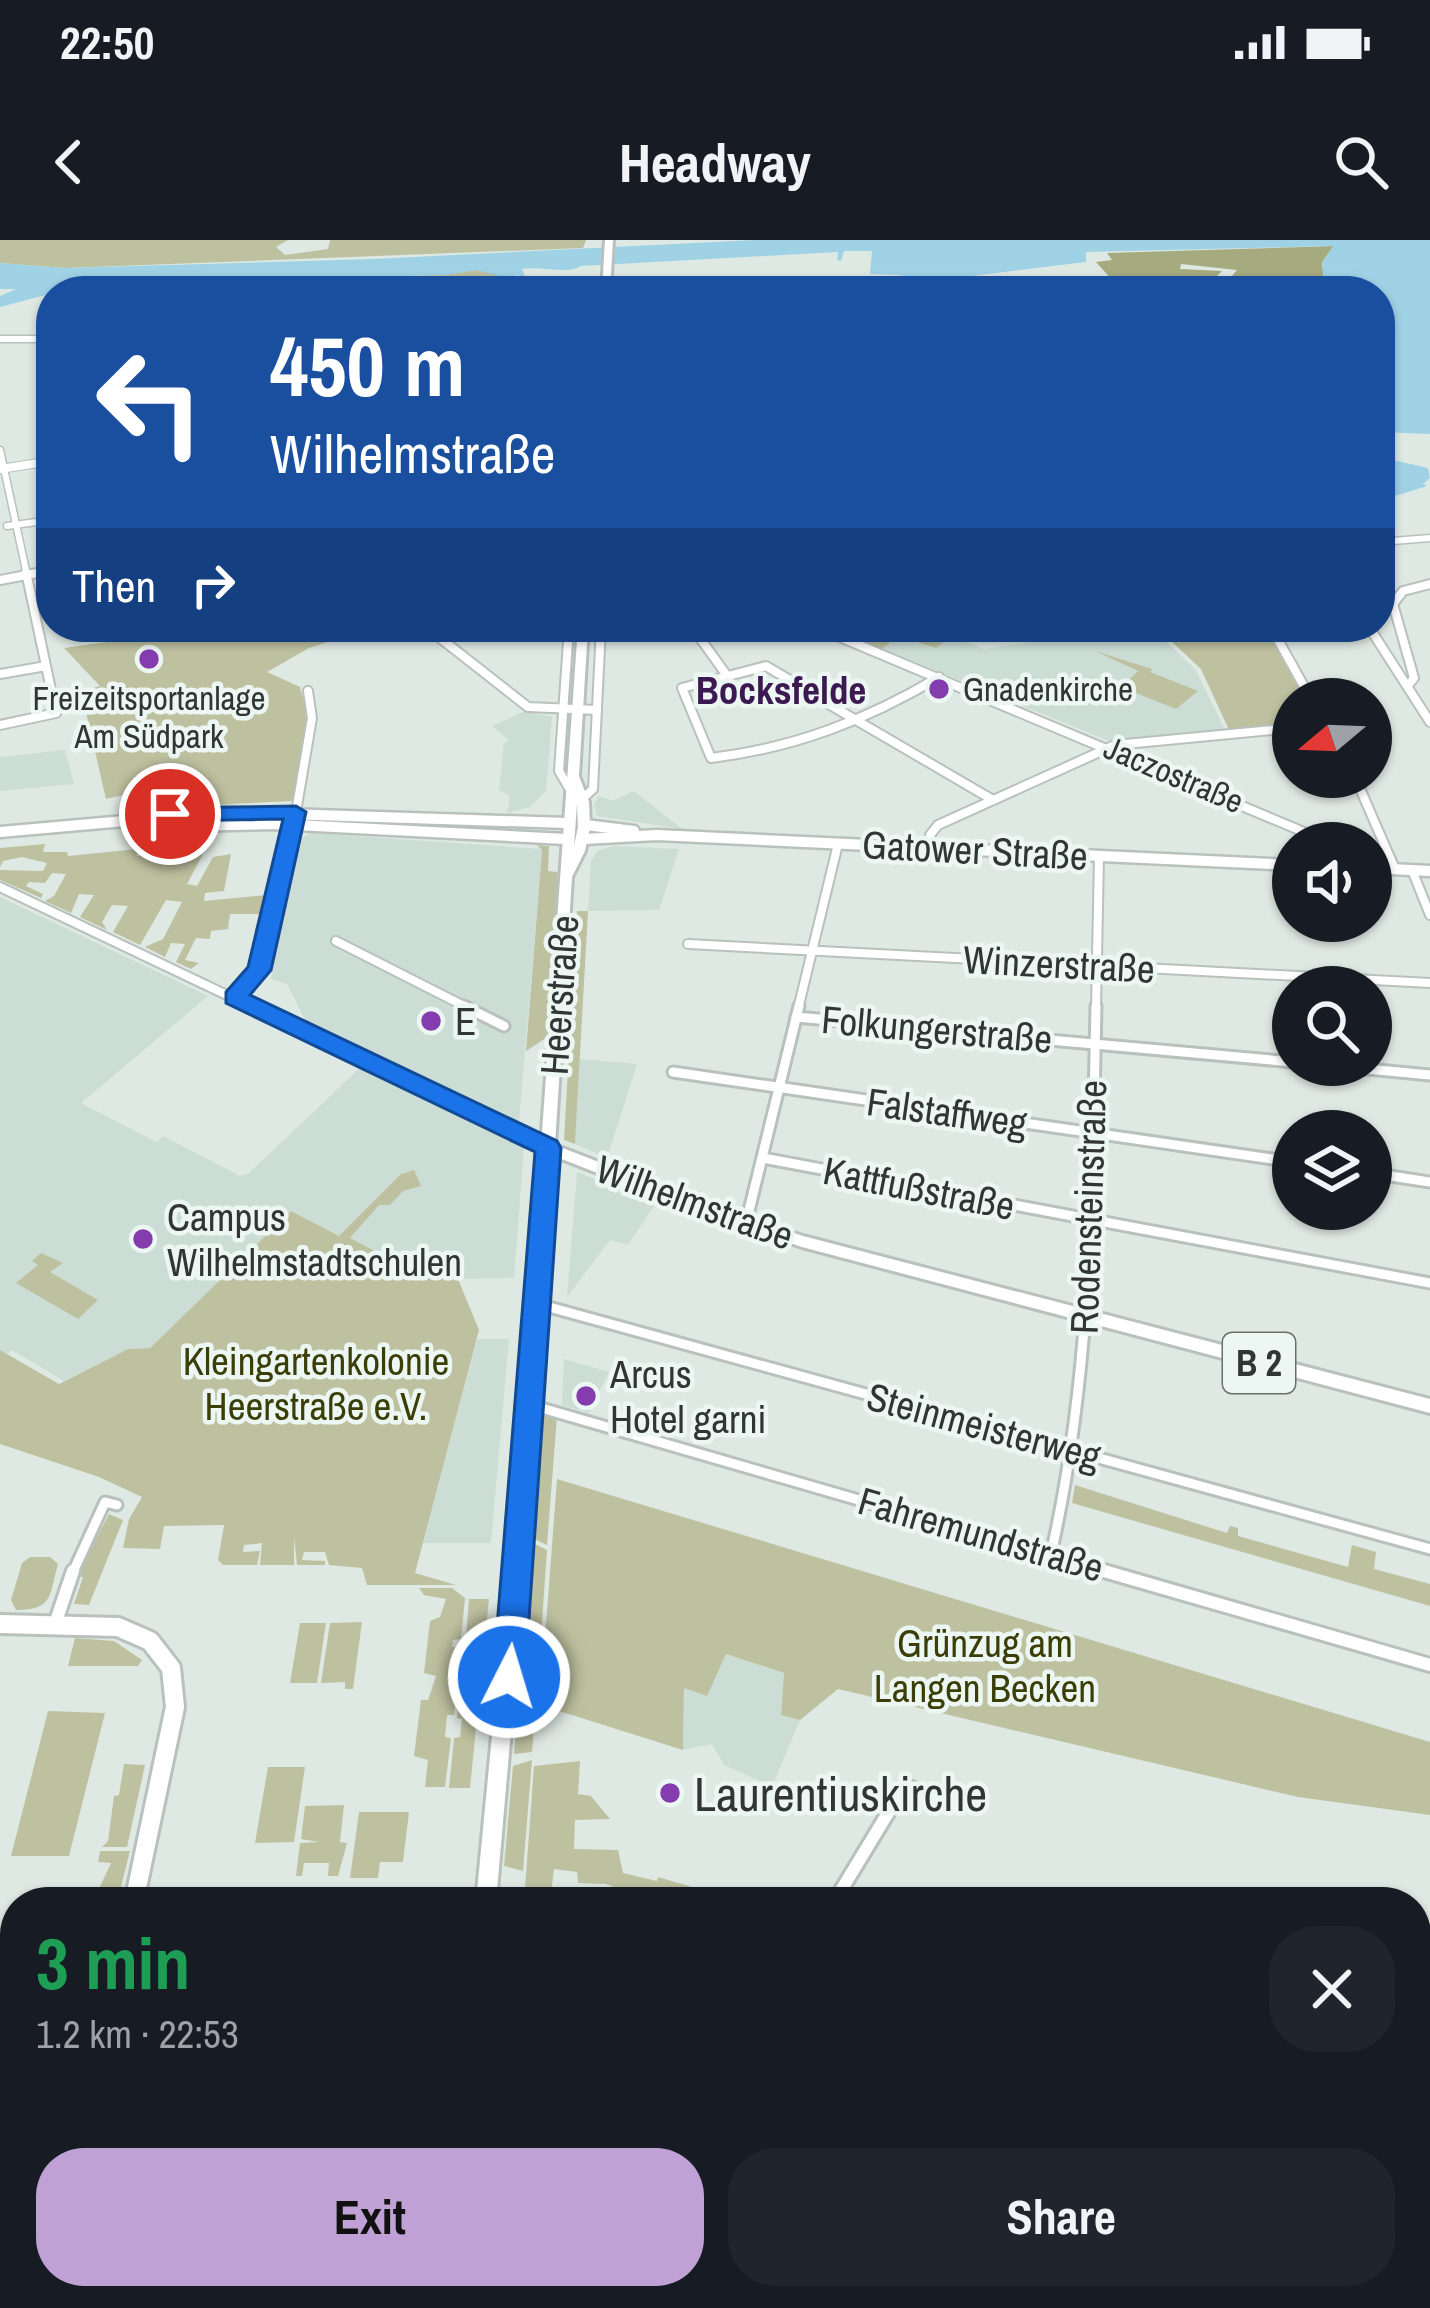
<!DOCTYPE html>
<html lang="en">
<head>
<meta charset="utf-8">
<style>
	:root { --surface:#171b24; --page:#20242c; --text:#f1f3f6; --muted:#9ea1a6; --accent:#c0a1d6 }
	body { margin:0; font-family:"Archivo Narrow",sans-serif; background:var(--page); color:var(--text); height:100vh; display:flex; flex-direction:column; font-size:45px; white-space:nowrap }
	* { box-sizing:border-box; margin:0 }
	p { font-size:39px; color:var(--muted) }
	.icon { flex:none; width:66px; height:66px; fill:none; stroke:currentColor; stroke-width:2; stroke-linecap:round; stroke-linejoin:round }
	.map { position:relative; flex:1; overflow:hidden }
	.sheet { position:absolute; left:0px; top:1647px; width:1431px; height:423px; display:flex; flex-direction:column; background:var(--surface); border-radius:48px 48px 0 0; box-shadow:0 3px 9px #0004 }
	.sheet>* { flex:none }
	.top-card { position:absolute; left:36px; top:36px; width:1359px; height:366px; border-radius:48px; box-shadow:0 3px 9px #0004; background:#1a4fa0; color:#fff; overflow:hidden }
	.needle { width:78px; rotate:251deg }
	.buttons { position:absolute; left:1272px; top:438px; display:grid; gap:24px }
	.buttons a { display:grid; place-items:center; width:120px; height:120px; border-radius:50%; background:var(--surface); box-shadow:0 3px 9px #0004; font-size:60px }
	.pin { position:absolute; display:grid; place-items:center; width:102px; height:102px; color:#fff; margin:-51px; border:6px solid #fff; border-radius:50%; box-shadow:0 3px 12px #0007 }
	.me { position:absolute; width:132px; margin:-66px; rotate:5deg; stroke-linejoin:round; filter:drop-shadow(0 0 9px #0008) }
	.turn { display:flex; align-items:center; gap:42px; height:252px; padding:0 36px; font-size:54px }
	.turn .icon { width:156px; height:156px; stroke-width:2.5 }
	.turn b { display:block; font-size:84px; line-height:102px }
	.then { display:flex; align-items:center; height:114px; padding:0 36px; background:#0003; gap:24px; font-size:45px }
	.round { display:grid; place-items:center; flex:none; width:126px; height:126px; border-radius:48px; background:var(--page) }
	.summary { display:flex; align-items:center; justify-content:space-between; height:204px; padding:0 36px }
	h1 { font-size:72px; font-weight:700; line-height:90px; color:#1e9e55 }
	.button { display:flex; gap:24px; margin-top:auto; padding:24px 36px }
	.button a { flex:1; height:138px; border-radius:48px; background:var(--accent); color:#111; font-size:48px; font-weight:700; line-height:138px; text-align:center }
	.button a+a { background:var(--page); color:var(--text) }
	.status { display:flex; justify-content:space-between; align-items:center; height:84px; padding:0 60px; background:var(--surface); direction:ltr }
	.status svg { height:33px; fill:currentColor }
	header { display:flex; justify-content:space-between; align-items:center; height:156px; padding:0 36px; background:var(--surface); font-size:54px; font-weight:700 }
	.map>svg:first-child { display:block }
	.built { fill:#cbddd5 }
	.green { fill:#bec1a0 }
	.forest { fill:#a6aa7f }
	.water { fill:#a0d2e6 }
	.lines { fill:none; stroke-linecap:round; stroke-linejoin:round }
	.street-far3-casing { stroke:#b8c1bd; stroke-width:9 }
	.street-far2-casing { stroke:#b8c1bd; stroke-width:12 }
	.street-far1-casing { stroke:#b8c1bd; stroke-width:15 }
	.street-casing { stroke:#b8c1bd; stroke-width:18 }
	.secondary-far2-casing { stroke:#b8c1bd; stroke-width:10 }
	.secondary-far1-casing { stroke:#b8c1bd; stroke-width:15 }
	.secondary-casing { stroke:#b8c1bd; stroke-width:24 }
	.primary-casing { stroke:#b8c1bd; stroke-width:6 }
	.street-far3 { stroke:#fff; stroke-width:6 }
	.street-far2 { stroke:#fff; stroke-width:8 }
	.street-far1 { stroke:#fff; stroke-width:9 }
	.street { stroke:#fff; stroke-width:12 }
	.secondary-far2 { stroke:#fff; stroke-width:8 }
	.secondary-far1 { stroke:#fff; stroke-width:10 }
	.secondary { stroke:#fff; stroke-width:18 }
	.primary { fill:#fff; fill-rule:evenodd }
	.route { fill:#1a73e8; stroke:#114b97; stroke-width:3 }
	.poi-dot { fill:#843cae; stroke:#ecf6f2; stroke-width:4.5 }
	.labels { text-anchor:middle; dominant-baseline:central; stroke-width:9; stroke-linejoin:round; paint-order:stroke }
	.far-poi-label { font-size:33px; fill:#313534; stroke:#ecf6f2; text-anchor:start }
	.far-street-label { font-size:33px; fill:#313534; stroke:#ecf6f2 }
	.shield { fill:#ecf6f2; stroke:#696f6d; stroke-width:3 }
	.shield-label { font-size:36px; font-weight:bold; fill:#313534 }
	.far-quarter-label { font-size:39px; font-weight:bold; fill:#3c1a51; stroke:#ecf6f2 }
	.street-label { font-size:39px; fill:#313534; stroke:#ecf6f2 }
	.poi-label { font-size:39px; fill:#313534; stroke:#ecf6f2; text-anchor:start }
	.park-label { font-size:39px; fill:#3c3e08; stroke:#ecf6f2 }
	.near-poi-label { font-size:48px; fill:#313534; stroke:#ecf6f2; text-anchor:start }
</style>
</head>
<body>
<div class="status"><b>22:50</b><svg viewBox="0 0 49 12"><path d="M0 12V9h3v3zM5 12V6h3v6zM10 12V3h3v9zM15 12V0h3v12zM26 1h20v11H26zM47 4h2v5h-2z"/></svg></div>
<header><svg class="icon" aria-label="back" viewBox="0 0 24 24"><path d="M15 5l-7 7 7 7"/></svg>Headway<svg class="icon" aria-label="search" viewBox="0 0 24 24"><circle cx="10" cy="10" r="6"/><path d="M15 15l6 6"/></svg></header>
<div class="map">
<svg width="1430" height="2068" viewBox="0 0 1430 2068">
	<rect width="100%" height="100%" fill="#dfe9e4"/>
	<g class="built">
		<path d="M1057,387H1151L1195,429L1225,490L1109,501L882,409L898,396L935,408L951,396L984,409L1032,402Z"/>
		<path d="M525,471L552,477L546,551L530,567L507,573L510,556L499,550L504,503L509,500L492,486Z"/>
		<path d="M65,510L74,544L0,551V517Z"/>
		<path d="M634,551L682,589L597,576L594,564L599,556L612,561Z"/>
		<path d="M310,593L542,609L519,883L512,886L308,786L287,744L271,739L286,655L303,597Z"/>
		<path d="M613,606L679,609L659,670L588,671L591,622L597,611Z"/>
		<path d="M0,657L208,756L81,863L156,902L163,896L240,936L249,933L363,825L524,908L514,1038L458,1039L446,1052L291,971L150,1108L128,1109L64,1141L12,1110L7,1114L0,1110Z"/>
		<path d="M580,819L637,824L607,918L575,904Z"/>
		<path d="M577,932L655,964L628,1005L610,1000L567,1057Z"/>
		<path d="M477,1099H509L491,1303H423Z"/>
		<path d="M564,1119L609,1132L589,1173L562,1165Z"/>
		<path d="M725,1414L784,1433L781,1475L800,1480L772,1546L724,1525L712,1504L683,1510L684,1447Z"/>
	</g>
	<g class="green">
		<path d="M0,0H288L276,7L285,15L328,9L330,0H586L583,8L65,28L0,23Z"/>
		<path d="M476,30H492L501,37L452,49L185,48L184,43C144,44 111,51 71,51L69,46L446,35Z"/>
		<path d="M77,387H390L374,392L368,389L309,408L267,432L300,447L308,478L292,561L149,568L145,550L106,559L85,468L66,471L65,462L94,457L93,448L100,446L64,408L107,402L104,393L78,394Z"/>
		<path d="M923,387L945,401L936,408L898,396L882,409L833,389Z"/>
		<path d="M1156,387H1267L1307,459H1293V485L1229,490L1201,429Z"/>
		<path d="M1095,411L1152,429L1150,432L1198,451L1176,469L1121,447L1138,431Z"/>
		<path d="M45,604L43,612H67L68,616L137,609V616L191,611L203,614L187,644L197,646L213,617L231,614L224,651L205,653L204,661L267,655L263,674H230L228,689L211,691L210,699L196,698L185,720L199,723L191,729L176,722L185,704L171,703L165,717L145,707L163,699L182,662L166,660L140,705L113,692L128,666L112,665L102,682L107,690L80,677L94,655L79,654L71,673L45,661L54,656L66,634L52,633L45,643L29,642L26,646L43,654L41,658L0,640V630L43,631L47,623L22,617L3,621L0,627V608Z"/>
		<path d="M537,605L549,606L548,631L557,632L559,649L549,796L526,811L542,610Z"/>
		<path d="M577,671H588L575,904L564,900Z"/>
		<path d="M414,930L421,946L403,951L390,965H379L350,998L420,1035L458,1039L479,1090L415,1333L456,1345H367L362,1328L329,1325L325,1312H304L302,1320L325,1321V1325H297L294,1297V1325H260L262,1303L244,1305L243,1312L260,1311L257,1325H223L218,1320L224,1285L164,1286L160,1309L123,1308L129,1279L142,1257L99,1237L0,1204V1110L59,1144L128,1109L150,1108L291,971L339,996L401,934Z"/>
		<path d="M41,1013L63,1023L50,1032L98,1060L78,1079L16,1043L38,1025L32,1021Z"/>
		<path d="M546,1173L557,1176L547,1305L530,1297L540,1180Z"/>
		<path d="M557,1239L1430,1502V1575L1298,1557L838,1449L800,1480L781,1475L784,1433L726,1414L707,1456L684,1448L683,1510L540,1465Z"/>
		<path d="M1075,1245L1227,1293L1230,1286L1238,1288V1296L1348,1327L1352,1305L1376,1312L1374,1329L1430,1344V1366L1072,1263Z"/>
		<path d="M109,1274L123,1280L89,1365L74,1364L83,1337L77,1336Z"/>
		<path d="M531,1302L547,1310L541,1396L524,1394Z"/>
		<path d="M30,1317H50L58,1324C49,1355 54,1370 16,1370L11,1360L22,1323Z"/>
		<path d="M419,1348H452L465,1358L461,1399L453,1400L452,1407H461L454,1475H447L445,1497L451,1498L445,1547H425L428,1520L414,1516L421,1460H428L436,1436L424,1433L430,1381L440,1377L446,1359L424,1355Z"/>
		<path d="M469,1359H489L470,1548H449L454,1498L460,1497L462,1479L457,1478L464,1412H469L471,1399L466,1398Z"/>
		<path d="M362,1382L353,1449H345V1442L321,1443L330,1383Z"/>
		<path d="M300,1383H326L317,1443H290Z"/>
		<path d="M75,1398L114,1401L142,1420L138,1426H68Z"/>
		<path d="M523,1398L540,1401L532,1512L514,1514Z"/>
		<path d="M48,1471L105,1473L69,1616H11Z"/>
		<path d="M532,1520L523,1631L504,1626L513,1526Z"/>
		<path d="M580,1521L578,1554L591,1556L610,1579L575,1580L574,1609L618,1610L623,1633L657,1641L658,1637L743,1662H653L606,1644L578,1643L577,1632L554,1629L550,1662H524L534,1526Z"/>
		<path d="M124,1524L145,1525L127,1607H102L108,1601L114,1556L119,1555Z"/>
		<path d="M268,1527H305L294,1602L255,1603Z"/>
		<path d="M344,1565L340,1602L347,1603L338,1636H328L329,1623H304L302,1636H296L300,1603L319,1602L301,1599L305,1566Z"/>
		<path d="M359,1572H409L403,1622H380L378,1638H350Z"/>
		<path d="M100,1611H130L117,1662H59L61,1653L96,1655L111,1623L98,1622Z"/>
		<path d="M561,2055H733L731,2068H561Z"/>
	</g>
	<path class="forest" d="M1334,6L1322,23L1325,51H1251L1264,42L1232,36L1237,30L1181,24L1180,29L1222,31L1216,37L1224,47L1122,51L1096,22L1112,20L1107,13Z"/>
	<g class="water">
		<path d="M754,0H1430V194L1380,192V51H1325L1322,22L1333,6L1086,12V22L963,37L954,47L911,46L901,35L870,34L872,11H844L841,21L837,20L838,12L581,26C567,35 543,26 522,29L526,40L518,35C469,54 415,51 357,51C402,45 460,58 499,36L476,30L446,35L91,43L0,67V56L16,49H0V23L65,28L373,19Z"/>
		<path d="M1380,217L1428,228L1430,238L1423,244L1427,246L1395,256L1380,273Z"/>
	</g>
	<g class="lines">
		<g class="street-far3-casing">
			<g id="street-far3">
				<path d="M0,99H51"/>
				<path d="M0,210L27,335"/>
				<path d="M7,286L51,280"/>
				<path d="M1380,302L1430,298"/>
				<path d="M27,335L51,330"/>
			</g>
		</g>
		<g class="street-far2-casing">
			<g id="street-far2">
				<path d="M0,340L42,332"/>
				<path d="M426,387L528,467L597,470"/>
				<path d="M569,387L559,531L569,548"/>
				<path d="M692,387L728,437"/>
				<path d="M816,387L1330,603"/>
				<path d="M1271,387L1311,459"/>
				<path d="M1369,387L1430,482"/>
				<path d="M0,434L46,426"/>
				<path d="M1409,444L1414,438L1393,364L1403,351L1430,344"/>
				<path d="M796,445L993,560"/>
				<path d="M798,445L766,426L682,448L711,518C794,508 867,480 939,437"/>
				<path d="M0,485L56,473L26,332"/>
				<path d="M1355,537L1395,629"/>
				<path d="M581,560L593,549L601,387"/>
				<path d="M296,572L312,478L308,451"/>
				<path d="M930,608V595L938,585L1115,505L1293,488"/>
				<path d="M1412,630L1430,675"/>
				<path d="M0,647L256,769"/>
				<path d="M336,701L470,769"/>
				<path d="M688,704L1430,743"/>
				<path d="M234,757L259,730L293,584"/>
				<path d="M798,769L838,604"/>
				<path d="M1096,769L1099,616"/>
			</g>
		</g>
		<g class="street-far1-casing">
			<g id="street-far1">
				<path d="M250,766L548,907"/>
				<path d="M464,766L504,786"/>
				<path d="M796,777L1293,822"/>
				<path d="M1326,825L1430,835"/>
				<path d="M673,832L1293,922"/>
				<path d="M763,918L1430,1043"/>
				<path d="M1371,933L1430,942"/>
				<path d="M746,983L799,766"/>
				<path d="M538,1064L1430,1309"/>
				<path d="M531,1165L1114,1334"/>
				<path d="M1051,1314C1092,1133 1092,950 1096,766"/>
				<path d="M72,1334L105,1262L117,1265"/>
			</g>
		</g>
		<g class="street-casing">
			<g id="street">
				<path d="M1104,1331L1430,1425"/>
				<path d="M55,1384L73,1331"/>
				<path d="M834,1662L891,1568L912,1548"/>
				<path d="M1416,1849L1430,1879"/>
				<path d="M49,2068L52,2055"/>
				<path d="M747,2068L749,2055"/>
				<path d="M862,2068L867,2055"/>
				<path d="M1423,2068L1430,1992"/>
			</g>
		</g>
		<g class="secondary-far2-casing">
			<path id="secondary-far2" d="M0,229L51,221"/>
		</g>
		<g class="secondary-far1-casing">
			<g id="secondary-far1">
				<path d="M586,585L634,591"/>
				<path d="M136,587L276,584L566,599"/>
				<path d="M0,592L226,572L567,583"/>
				<path d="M584,599L657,595L1293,625"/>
				<path d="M1371,628L1430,631"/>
			</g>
		</g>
		<g class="secondary-casing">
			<path id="secondary" d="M0,1384L118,1387L150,1401L171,1428L175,1467L134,1662"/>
		</g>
		<g class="primary-casing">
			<g id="primary">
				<path d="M605,0H613L610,51H602Z"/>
				<path d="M578,387H588L579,536L589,562L590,587L585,611L572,637L555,905L699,961L803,996L1430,1159V1173L802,1007L689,969L554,916L535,1215L496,1662H476L519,1215ZM577,563L578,587L574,606Z"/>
				<path d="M442,2055H464L463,2068H441Z"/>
			</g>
		</g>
		<use href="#street-far3" class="street-far3"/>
		<use href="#street-far2" class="street-far2"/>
		<use href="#street-far1" class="street-far1"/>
		<use href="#street" class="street"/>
		<use href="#secondary-far2" class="secondary-far2"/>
		<use href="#secondary-far1" class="secondary-far1"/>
		<use href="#secondary" class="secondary"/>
		<use href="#primary" class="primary"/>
	</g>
	<path class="route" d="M296,566L306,572L271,730L250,755L557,901L561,908L525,1437L521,1448L509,1452L498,1448L493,1437L535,912L226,763V752L248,727L283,579L170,581L159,574L170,568Z"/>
	<g class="poi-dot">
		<circle cx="149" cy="419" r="12"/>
		<circle cx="939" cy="449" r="12"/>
		<circle cx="431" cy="781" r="12"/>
		<circle cx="143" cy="999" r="12"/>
		<circle cx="586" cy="1156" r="12"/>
		<circle cx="670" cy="1553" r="12"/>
	</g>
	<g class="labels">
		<g class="far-poi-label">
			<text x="963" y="449">Gnadenkirche</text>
			<text x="149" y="458" text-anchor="middle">Freizeitsportanlage<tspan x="149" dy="38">Am Südpark</tspan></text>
		</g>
		<g class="far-street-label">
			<text transform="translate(1174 534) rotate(23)">Jaczostraße</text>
		</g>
		<rect class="shield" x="1223" y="1093" width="72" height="60" rx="9"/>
		<g class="shield-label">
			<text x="1259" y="1123">B 2</text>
		</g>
		<g class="far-quarter-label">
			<text x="781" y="450">Bocksfelde</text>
		</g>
		<g class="street-label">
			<text transform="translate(975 610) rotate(3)">Gatower Straße</text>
			<text transform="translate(1059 724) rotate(3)">Winzerstraße</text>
			<text transform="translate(559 755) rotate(-86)">Heerstraße</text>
			<text transform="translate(937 789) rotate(5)">Folkungerstraße</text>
			<text transform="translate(947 872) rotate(8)">Falstaffweg</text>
			<text transform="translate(919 948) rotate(11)">Kattfußstraße</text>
			<text transform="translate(695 962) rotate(20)">Wilhelmstraße</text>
			<text transform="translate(1088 967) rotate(-88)">Rodensteinstraße</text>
			<text transform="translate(984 1186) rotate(15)">Steinmeisterweg</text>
			<text transform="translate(981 1294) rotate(16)">Fahremundstraße</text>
		</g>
		<g class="poi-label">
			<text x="455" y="781">E</text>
			<text x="167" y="977">Campus<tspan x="167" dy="45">Wilhelmstadtschulen</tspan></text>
			<text x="610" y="1134">Arcus<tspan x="610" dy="45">Hotel garni</tspan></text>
		</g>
		<g class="park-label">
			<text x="316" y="1121">Kleingartenkolonie<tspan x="316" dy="45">Heerstraße e.V.</tspan></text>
			<text x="985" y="1403">Grünzug am<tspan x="985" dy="45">Langen Becken</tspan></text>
		</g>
		<g class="near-poi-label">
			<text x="694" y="1553">Laurentiuskirche</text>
		</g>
	</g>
</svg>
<div class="buttons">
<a><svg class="needle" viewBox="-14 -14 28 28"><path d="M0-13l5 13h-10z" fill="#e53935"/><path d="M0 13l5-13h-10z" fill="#9ea1a6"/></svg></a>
<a><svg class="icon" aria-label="sound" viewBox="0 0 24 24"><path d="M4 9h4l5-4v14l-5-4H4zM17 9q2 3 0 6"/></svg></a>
<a><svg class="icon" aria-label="search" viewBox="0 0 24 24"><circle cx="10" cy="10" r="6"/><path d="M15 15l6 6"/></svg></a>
<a><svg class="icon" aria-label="layers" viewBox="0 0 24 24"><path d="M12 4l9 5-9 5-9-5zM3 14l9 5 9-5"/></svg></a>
</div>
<div class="pin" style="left:170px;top:574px;background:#d93025"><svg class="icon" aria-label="arrive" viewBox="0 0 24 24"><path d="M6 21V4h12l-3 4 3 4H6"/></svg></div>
<svg class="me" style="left:509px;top:1437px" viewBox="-20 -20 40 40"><circle r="17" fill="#1a73e8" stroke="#fff" stroke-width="3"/><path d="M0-11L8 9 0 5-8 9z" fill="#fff"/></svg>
<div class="top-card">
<div class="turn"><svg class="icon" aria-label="left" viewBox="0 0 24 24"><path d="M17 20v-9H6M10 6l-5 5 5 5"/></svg><div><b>450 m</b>Wilhelmstraße</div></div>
<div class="then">Then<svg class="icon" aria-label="right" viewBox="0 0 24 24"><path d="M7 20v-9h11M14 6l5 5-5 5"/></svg></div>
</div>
<section class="sheet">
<div class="summary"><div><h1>3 min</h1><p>1.2 km · 22:53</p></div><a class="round"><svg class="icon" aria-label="close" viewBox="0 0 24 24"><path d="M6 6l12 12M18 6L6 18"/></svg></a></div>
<div class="button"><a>Exit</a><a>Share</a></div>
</section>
</div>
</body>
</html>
